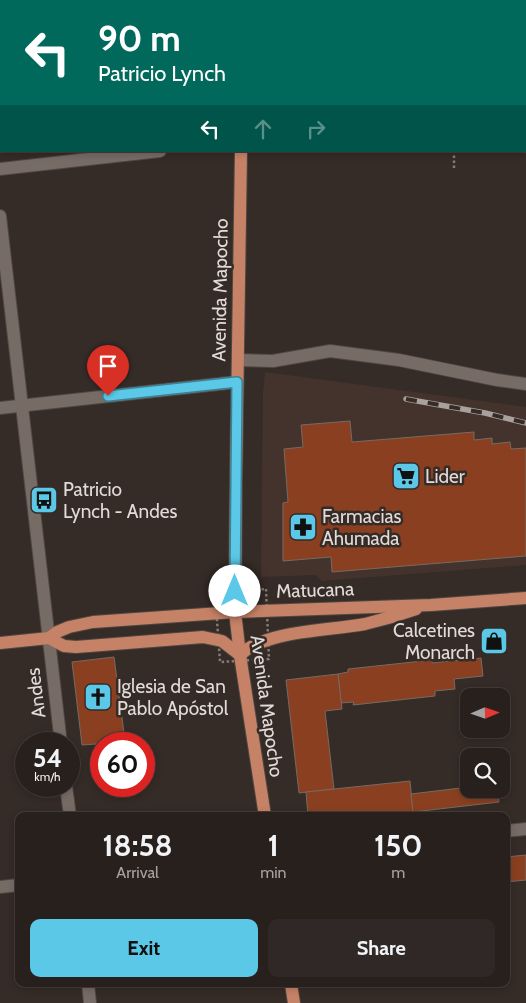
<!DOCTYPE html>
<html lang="en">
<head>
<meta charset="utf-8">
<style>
	:root { --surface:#28201d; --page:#302826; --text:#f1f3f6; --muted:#a5a3a4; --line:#443e3b; --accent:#5ac8e6 }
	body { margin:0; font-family:Cabin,sans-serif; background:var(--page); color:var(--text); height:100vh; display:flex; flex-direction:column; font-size:19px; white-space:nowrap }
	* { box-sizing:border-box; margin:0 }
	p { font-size:16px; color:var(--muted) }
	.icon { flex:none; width:28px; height:28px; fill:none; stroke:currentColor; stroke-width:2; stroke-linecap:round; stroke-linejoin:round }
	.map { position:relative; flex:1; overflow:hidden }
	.panel { position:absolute; left:15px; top:812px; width:495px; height:175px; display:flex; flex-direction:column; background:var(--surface); border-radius:10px; box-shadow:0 2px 8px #0003,0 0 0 1px var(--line) }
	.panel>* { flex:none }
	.top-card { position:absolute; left:0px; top:0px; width:526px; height:152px; box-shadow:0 2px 8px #0003,0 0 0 1px var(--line); background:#00695c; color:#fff; overflow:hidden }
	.needle { width:32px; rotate:88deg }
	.fabs { position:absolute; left:460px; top:688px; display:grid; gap:10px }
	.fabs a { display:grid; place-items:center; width:50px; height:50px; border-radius:10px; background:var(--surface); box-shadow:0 2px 8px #0003,0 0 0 1px var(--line); font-size:25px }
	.speed { position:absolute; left:15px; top:732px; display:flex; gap:10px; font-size:25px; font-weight:700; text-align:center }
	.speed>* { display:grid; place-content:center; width:65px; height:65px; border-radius:50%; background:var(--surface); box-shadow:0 2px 8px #0003,0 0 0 1px var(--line); line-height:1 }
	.speed small { font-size:12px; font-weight:400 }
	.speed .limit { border:8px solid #d22; background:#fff; color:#111 }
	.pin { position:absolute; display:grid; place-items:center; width:42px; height:42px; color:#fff; margin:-51px -21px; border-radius:50% 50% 50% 0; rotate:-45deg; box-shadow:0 0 5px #0007 }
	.pin .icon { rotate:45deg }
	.me { position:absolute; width:55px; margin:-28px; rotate:0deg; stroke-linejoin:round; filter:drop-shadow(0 0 4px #0008) }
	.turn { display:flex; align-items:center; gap:18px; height:105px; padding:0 15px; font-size:22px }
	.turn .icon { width:65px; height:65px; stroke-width:2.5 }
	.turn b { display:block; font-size:35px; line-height:42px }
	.lanes { display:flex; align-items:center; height:48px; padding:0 15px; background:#0003; justify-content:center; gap:25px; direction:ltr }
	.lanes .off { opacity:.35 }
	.eta { display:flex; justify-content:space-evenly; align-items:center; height:85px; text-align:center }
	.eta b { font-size:30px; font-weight:800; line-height:35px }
	.cta { display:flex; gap:10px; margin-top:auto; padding:10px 15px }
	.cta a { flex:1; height:58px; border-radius:10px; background:var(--accent); color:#111; font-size:20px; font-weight:800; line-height:58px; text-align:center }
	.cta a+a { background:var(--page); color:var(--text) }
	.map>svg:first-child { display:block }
	.built { fill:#43332c }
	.building { fill:#8a4020; stroke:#766a65 }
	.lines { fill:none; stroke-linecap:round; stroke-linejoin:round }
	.minor-casing { stroke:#4f4743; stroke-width:14 }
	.major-casing { stroke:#4f4743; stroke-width:14 }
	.path { stroke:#847b77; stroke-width:2.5; stroke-dasharray:2.5 2.5; stroke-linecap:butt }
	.minor { stroke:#776b66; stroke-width:12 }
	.major { stroke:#c68267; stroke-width:12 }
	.rail-casing { stroke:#a9a19d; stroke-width:5.5 }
	.rail { stroke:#352b27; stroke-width:4; stroke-dasharray:11; stroke-linecap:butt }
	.route-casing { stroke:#3a8296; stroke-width:12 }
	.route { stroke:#5ac8e6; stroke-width:9 }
	.labels { text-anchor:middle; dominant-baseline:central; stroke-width:5; stroke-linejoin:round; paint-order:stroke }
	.street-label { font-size:19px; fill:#e2dbd8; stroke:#352b27 }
	.poi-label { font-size:19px; fill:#e2dbd8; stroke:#352b27; text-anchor:start }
</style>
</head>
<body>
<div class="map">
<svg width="526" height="1003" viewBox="0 0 526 1003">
	<rect width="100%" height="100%" fill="#352b27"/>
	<path class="built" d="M265,372L526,407V565L322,581L316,575L261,577L263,393Z"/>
	<g class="building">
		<rect x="335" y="0" width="81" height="1"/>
		<path d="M461,0H526V10L525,1Z"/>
		<path d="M350,421L352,442L474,432V440L492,438V444L510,442L511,449L526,448V556L332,572L331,557L283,561V503L288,502L284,449L303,447L301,425Z"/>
		<path d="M114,657L124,733L115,734L116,744H101V755L96,748V744L82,745L72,662Z"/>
		<path d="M481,658L483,676L454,679L455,689L435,691V696L353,705L354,702L341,703L338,674L348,672V669L432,660V663Z"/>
		<path d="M338,674L342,709L325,711L334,789L299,793L286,680Z"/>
		<path d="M410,781L413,812L365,816H308L306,792Z"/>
		<path d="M469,787V789H497L499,802L413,812L411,794Z"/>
		<path d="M526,855V880L506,882V857Z"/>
	</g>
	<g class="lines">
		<g class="minor-casing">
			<g id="minor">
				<path d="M525,110H526"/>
				<path d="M0,169L160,151"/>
				<path d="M0,216L61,744"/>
				<path d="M238,360L273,361L330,351L399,360L497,380L526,384"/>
				<path d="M0,408L237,382"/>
				<path d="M66,786L70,816"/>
				<path d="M506,831L526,829"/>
				<path d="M0,887L19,885"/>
				<path d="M88,984L90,1003"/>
			</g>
		</g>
		<g class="major-casing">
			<g id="major">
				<path d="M244,1V0"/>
				<path d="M241,151L236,478L235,612L240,655L265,816"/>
				<path d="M49,638L64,646L76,647L203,637L222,641L240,655"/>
				<path d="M0,643L49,638L57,632L69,627L93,622L235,612L431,605L526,598"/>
				<path d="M240,655C266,630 329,631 365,624C382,620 399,615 416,609"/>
				<path d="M291,984L294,1003"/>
			</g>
		</g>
		<g class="path">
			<path d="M454,168V151"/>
			<path d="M266,589L269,659L220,662L215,593Z"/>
		</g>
		<use href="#minor" class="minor"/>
		<use href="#major" class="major"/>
		<g class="rail-casing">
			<path id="rail" d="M406,399L485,413L526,423"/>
		</g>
		<use href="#rail" class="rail"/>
	</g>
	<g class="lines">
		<g class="route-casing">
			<path id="route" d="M108,396L237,382L235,591"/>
		</g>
		<use href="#route" class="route"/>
	</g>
	<defs>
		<g id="supermarket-square" transform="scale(1.4375)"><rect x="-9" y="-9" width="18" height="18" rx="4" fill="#5ac8e6" stroke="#352b27"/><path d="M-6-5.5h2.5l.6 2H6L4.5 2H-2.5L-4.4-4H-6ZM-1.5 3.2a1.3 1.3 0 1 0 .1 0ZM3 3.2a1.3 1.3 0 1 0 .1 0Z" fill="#111"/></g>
		<g id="bus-square" transform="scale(1.4375)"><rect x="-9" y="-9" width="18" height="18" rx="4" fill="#5ac8e6" stroke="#352b27"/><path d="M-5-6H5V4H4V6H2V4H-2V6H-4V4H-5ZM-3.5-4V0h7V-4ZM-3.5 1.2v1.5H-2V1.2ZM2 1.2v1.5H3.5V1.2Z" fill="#111"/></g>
		<g id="pharmacy-square" transform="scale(1.4375)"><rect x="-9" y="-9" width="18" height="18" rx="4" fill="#5ac8e6" stroke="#352b27"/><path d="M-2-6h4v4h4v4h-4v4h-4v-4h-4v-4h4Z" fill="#111"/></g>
		<g id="shop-square" transform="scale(1.4375)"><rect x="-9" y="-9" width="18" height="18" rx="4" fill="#5ac8e6" stroke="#352b27"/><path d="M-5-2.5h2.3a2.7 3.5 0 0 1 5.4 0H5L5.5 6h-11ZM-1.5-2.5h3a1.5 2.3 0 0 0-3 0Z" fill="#111"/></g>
		<g id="church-square" transform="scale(1.4375)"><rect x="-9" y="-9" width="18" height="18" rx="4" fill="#5ac8e6" stroke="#352b27"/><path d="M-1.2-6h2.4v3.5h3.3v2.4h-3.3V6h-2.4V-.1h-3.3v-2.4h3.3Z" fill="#111"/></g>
	</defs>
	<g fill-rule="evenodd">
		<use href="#supermarket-square" x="406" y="476"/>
		<use href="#bus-square" x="44" y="500"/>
		<use href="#pharmacy-square" x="303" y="527"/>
		<use href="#shop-square" x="494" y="641"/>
		<use href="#church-square" x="98" y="697"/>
	</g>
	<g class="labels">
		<g class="street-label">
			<text transform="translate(220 290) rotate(-89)">Avenida Mapocho</text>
			<text transform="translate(315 590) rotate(-2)">Matucana</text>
			<text transform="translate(36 693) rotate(-97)">Andes</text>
			<text transform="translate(267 706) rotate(82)">Avenida Mapocho</text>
		</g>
		<g class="poi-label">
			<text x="425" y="476">Lider</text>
			<text x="63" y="489">Patricio<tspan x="63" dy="22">Lynch - Andes</tspan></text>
			<text x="322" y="516">Farmacias<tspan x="322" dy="22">Ahumada</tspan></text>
			<text x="475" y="630" text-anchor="end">Calcetines<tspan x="475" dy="22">Monarch</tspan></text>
			<text x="117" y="686">Iglesia de San<tspan x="117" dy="22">Pablo Apóstol</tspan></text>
		</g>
	</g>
</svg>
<div class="fabs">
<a><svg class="needle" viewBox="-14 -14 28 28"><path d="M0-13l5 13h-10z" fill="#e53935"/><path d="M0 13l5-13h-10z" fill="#a5a3a4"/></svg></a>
<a><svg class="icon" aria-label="search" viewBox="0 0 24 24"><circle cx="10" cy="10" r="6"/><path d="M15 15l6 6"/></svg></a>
</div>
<div class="speed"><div>54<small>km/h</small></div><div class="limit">60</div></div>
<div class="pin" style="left:108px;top:396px;background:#d93025"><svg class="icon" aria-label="arrive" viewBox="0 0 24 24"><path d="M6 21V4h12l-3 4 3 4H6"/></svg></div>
<svg class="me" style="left:235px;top:591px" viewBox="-20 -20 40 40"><circle r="19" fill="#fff"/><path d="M0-13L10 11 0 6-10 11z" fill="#5ac8e6"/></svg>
<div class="top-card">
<div class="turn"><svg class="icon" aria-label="left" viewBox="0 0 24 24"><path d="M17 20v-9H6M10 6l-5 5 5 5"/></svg><div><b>90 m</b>Patricio Lynch</div></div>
<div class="lanes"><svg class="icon" aria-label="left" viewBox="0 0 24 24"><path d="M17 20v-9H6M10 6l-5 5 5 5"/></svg><svg class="icon off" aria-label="ahead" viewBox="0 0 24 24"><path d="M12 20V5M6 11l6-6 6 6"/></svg><svg class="icon off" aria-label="right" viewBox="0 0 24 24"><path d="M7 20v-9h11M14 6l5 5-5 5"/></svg></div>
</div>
<section class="panel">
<div class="eta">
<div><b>18:58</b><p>Arrival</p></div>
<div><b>1</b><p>min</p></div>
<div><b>150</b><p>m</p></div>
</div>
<div class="cta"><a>Exit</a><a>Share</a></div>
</section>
</div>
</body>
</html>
